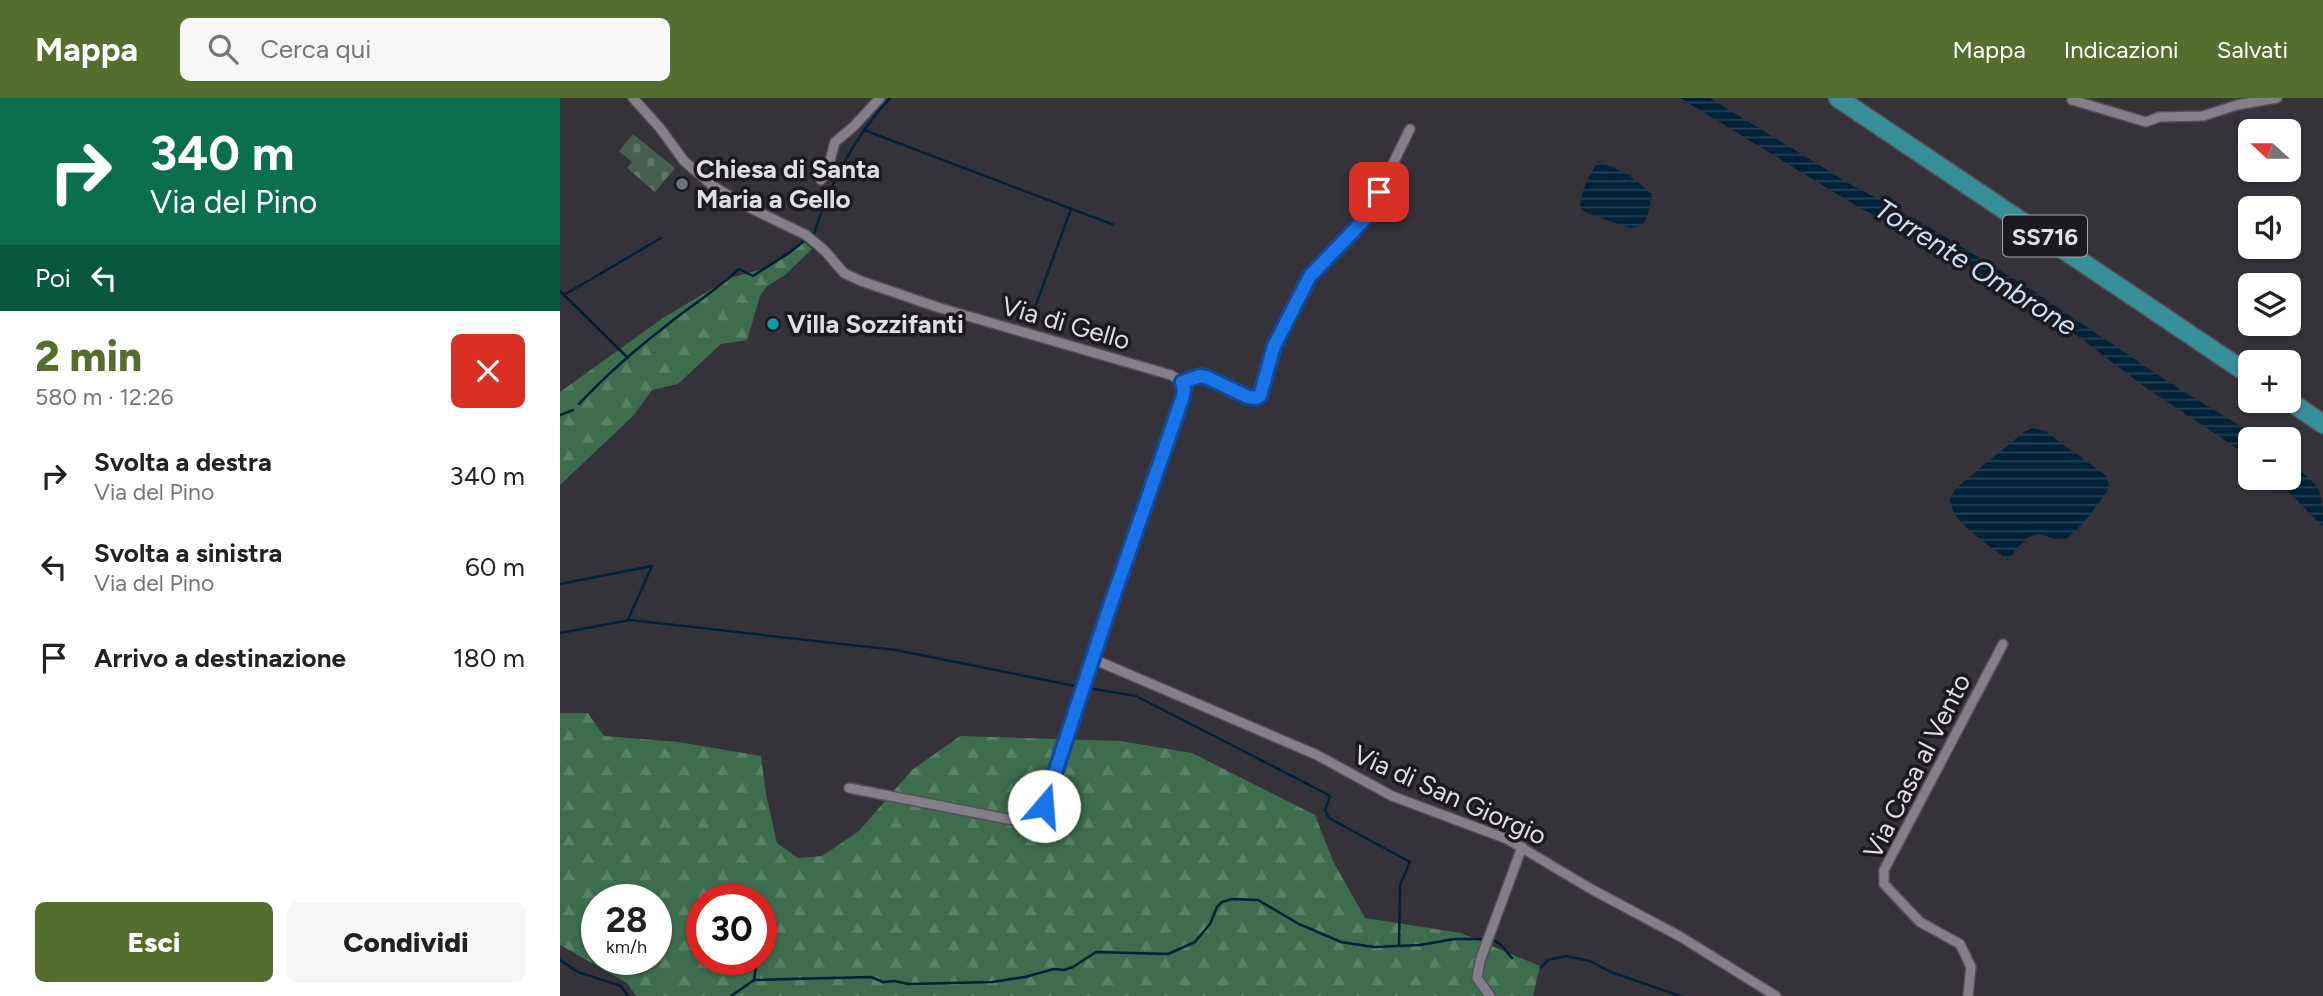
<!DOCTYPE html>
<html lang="it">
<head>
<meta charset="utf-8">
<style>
	:root { --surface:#fff; --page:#f6f6f6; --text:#222; --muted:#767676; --accent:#566e2d }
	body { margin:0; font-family:Figtree,sans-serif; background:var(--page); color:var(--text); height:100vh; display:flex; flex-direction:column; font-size:26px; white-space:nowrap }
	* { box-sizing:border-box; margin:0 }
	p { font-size:23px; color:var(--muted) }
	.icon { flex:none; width:38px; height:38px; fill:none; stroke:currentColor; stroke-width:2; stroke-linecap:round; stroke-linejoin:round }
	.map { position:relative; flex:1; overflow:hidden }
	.drawer { display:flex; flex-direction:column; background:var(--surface); width:560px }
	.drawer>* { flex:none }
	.hud { background:#0b6e4f; color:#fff; overflow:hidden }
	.needle { width:46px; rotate:291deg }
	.buttons { position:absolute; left:1678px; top:21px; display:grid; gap:14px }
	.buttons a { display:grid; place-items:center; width:63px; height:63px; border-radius:10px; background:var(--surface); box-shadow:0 2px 5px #0004; font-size:35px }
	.speed { position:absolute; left:21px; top:786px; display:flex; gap:14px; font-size:35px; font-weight:700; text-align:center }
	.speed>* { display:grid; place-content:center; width:91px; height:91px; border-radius:50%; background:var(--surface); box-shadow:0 2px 5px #0004; line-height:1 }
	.speed small { font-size:18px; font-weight:400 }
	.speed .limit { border:10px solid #d22; background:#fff; color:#111 }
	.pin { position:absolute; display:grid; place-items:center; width:60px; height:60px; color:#fff; margin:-30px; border-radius:14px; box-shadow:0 4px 10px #0006 }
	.me { position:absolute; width:77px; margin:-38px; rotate:18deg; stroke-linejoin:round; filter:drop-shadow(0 0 5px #0008) }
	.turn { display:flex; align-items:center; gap:24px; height:147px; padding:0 35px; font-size:32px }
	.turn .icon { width:91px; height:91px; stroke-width:2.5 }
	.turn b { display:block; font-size:49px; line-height:60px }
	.then { display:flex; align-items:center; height:66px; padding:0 35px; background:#0003; gap:14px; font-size:26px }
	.round { display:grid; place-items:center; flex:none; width:74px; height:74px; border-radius:10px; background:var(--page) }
	.overview { display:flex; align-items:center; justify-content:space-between; height:119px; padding:0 35px }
	h1 { font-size:42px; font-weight:800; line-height:52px; color:var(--accent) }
	.primary-button { display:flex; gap:14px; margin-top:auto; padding:14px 35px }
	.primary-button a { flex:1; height:80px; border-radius:10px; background:var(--accent); color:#fff; font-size:28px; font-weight:800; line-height:80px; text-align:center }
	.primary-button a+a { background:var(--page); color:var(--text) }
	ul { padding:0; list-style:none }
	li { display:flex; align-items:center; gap:21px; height:91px; padding:0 35px }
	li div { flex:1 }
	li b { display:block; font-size:26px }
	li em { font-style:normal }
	header { display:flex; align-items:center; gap:42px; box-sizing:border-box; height:98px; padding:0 35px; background:var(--accent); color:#fff }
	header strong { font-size:33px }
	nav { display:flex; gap:38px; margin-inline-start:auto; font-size:24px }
	.search { width:490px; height:63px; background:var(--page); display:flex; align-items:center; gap:18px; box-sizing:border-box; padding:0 24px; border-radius:10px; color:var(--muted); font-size:26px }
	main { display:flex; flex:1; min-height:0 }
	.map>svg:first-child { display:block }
	.forest { fill:url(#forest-firs); fill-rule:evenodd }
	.cemetery { fill:url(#cemetery-stones) }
	.water { fill:url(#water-rules) }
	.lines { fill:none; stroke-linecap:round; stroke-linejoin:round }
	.stream { stroke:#012138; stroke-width:2.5 }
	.street-casing { stroke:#555057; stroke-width:12 }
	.highway-casing { stroke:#555057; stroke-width:21 }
	.street { stroke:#847f89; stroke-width:9 }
	.highway { stroke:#368f99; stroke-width:18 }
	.route-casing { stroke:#114b97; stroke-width:18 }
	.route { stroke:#1a73e8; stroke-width:12 }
	.worship-dot { fill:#6b7280; stroke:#1c1a1e; stroke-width:2.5 }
	.culture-dot { fill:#0f9aa8; stroke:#1c1a1e; stroke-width:2.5 }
	.labels { text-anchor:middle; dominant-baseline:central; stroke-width:7; stroke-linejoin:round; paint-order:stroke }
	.shield { fill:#1c1a1e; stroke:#a6a3a8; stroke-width:2 }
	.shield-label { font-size:24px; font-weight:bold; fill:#e1dee3 }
	.poi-label { font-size:26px; font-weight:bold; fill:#e1dee3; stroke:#1c1a1e; text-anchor:start }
	.street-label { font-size:26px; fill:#e1dee3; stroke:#1c1a1e }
	.water-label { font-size:28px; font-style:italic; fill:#c8e1f7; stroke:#1c1a1e }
</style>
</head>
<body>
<header>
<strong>Mappa</strong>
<div class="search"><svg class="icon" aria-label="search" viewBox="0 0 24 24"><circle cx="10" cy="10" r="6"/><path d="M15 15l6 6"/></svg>Cerca qui</div>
<nav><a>Mappa</a><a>Indicazioni</a><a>Salvati</a></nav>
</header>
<main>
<section class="drawer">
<div class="hud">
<div class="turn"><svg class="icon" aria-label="right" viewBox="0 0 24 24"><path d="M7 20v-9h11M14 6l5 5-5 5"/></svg><div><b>340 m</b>Via del Pino</div></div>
<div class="then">Poi<svg class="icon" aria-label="left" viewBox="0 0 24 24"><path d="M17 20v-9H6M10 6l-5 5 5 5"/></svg></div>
</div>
<div class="overview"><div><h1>2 min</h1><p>580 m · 12:26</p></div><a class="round" style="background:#d93025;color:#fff"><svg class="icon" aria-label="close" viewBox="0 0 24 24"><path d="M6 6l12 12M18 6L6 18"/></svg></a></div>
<ul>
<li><svg class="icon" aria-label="right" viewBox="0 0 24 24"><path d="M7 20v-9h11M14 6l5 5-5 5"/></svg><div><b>Svolta a destra</b><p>Via del Pino</p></div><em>340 m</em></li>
<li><svg class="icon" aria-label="left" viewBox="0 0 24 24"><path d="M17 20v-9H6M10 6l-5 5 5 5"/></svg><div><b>Svolta a sinistra</b><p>Via del Pino</p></div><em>60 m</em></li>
<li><svg class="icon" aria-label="arrive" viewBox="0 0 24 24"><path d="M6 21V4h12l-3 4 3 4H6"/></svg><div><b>Arrivo a destinazione</b></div><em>180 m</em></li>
</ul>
<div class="primary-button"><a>Esci</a><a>Condividi</a></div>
</section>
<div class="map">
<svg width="1763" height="898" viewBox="0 0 1763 898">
	<defs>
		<pattern id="forest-firs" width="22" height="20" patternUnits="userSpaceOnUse" patternTransform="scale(1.75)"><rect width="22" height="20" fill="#3d6c4e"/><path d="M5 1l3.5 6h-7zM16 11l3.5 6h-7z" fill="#598167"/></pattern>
		<pattern id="cemetery-stones" width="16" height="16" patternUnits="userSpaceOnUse" patternTransform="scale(1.75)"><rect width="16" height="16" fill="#45604e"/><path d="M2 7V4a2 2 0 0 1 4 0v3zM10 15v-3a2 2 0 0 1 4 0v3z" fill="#607667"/></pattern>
		<pattern id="water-rules" width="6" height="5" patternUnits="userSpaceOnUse" patternTransform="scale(1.75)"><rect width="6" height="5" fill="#012138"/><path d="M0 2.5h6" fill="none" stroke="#264155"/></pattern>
	</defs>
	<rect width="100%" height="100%" fill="#36323a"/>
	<g class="forest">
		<path d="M244,144L252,151L225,177L206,189L200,198L187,242L161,246L118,286L92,292L73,318L0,387V294L103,220L170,180L209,169L230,156Z"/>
		<path d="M0,615H28L44,638L119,644L201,658L206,696L217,745L238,760L262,758L299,733L352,672L400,638L561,643L632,655L755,717L773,763L805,820L901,835L980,868L973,898H76L67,885L0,847ZM37,802H96V861H37ZM142,802H201V861H142Z"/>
	</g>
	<path class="cemetery" d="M73,36L115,70L95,94L67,70L72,64L59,53Z"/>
	<g class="water">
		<path d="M1120,0H1150L1290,86L1364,126L1472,192L1613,287L1697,338L1700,341H1690V359L1582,287L1510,232L1379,149L1300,110Z"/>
		<path d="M1039,63L1069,77L1092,96L1087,120L1081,128L1070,130L1026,115L1020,111C1019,98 1030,73 1039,63Z"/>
		<path d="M1473,330L1485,333L1544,376L1547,380L1549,389C1544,400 1513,441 1502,442C1497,443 1491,440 1486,438C1468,431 1458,450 1448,462C1430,447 1390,425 1390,400L1396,390L1464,334Z"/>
		<path d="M1729,364C1760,389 1763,388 1763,429L1715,380H1729Z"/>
	</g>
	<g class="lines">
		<g class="stream">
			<path d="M304,32L554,127"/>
			<path d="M254,136C269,87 295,38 330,0"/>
			<path d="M0,193L68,260"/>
			<path d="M4,197L101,140"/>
			<path d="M471,220L511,111"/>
			<path d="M19,306C46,277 76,251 107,227C132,207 155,193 179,171L193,178L230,154L244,143"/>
			<path d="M0,317L13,312"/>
			<path d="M0,486L92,468L68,522"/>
			<path d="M0,535L70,522L336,552L520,589"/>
			<path d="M527,590L576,598L767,696L770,699L765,712L769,720L850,764L840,787L839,847"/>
			<path d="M201,842L209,820"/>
			<path d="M0,862L18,874L61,888L68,898"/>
			<path d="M981,870L988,862L1006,858L1030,863L1051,874L1120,898"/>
			<path d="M194,882L197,861"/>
			<path d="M171,898L194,882L311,879L323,884L335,883L348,886L432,884L465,879L494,871L504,872L513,869L536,854L608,856L635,844L650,826L657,809L662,804L672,801L698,802L739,826L781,844L814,849L860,847L894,841H922L933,842L941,847L952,860"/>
		</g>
		<g class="street-casing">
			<g id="street">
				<path d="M73,0L100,30L124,63L152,87L184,107L246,137L264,152L284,175L301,183L380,210L611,277L622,284"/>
				<path d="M1512,2L1586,24L1599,19L1643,18L1677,7L1717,0"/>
				<path d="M261,82L267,73L275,44L294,28L320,0"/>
				<path d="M622,284L624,292L623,301L533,561L757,657L832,698L947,741L1031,791L1121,839L1216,898"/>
				<path d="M622,284L643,278L688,299L696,300L700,298L714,248L750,178L807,118L850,31"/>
				<path d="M289,690L463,724L475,719L484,708L533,561"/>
				<path d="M930,898L917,880L920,863L962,749"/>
				<path d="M1408,898L1411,869L1400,846L1360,824L1324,786V772L1443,546"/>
			</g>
		</g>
		<g class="highway-casing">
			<g id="highway">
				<path d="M1278,0L1690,277"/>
				<path d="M1729,303L1763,326"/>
			</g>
		</g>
		<use href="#street" class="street"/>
		<use href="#highway" class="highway"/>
	</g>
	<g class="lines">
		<g class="route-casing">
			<path id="route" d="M484,708L547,517L622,301L624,292L622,284L640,278L646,279L688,299L696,300L700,298L714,248L750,178L805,121L819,94"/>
		</g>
		<use href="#route" class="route"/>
	</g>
	<circle class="worship-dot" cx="122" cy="86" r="7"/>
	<circle class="culture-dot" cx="213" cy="226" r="7"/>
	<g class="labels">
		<rect class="shield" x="1443" y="117.5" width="84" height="41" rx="5"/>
		<g class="shield-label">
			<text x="1485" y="138">SS716</text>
		</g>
		<g class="poi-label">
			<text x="136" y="71">Chiesa di Santa<tspan x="136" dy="30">Maria a Gello</tspan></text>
			<text x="227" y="226">Villa Sozzifanti</text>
		</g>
		<g class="street-label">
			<text transform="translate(506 225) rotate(16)">Via di Gello</text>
			<text transform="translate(1357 668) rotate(-63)">Via Casa al Vento</text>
			<text transform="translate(890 697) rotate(24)">Via di San Giorgio</text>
		</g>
		<g class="water-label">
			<text transform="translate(1416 169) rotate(32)">Torrente Ombrone</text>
		</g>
	</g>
</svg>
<div class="buttons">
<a><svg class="needle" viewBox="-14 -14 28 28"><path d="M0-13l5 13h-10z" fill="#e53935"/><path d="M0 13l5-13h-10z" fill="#767676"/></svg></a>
<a><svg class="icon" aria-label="sound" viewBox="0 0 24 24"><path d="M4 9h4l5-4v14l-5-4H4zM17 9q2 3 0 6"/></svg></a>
<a><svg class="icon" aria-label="layers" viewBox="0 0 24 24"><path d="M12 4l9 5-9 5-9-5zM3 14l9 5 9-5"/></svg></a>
<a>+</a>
<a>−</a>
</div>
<div class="speed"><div>28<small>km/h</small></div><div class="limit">30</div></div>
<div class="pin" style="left:819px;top:94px;background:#d93025"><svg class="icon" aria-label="arrive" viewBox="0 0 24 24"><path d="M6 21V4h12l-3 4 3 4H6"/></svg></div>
<svg class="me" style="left:484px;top:708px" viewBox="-20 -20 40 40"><circle r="19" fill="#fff"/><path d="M0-13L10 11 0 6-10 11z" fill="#1a73e8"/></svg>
</div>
</main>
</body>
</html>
